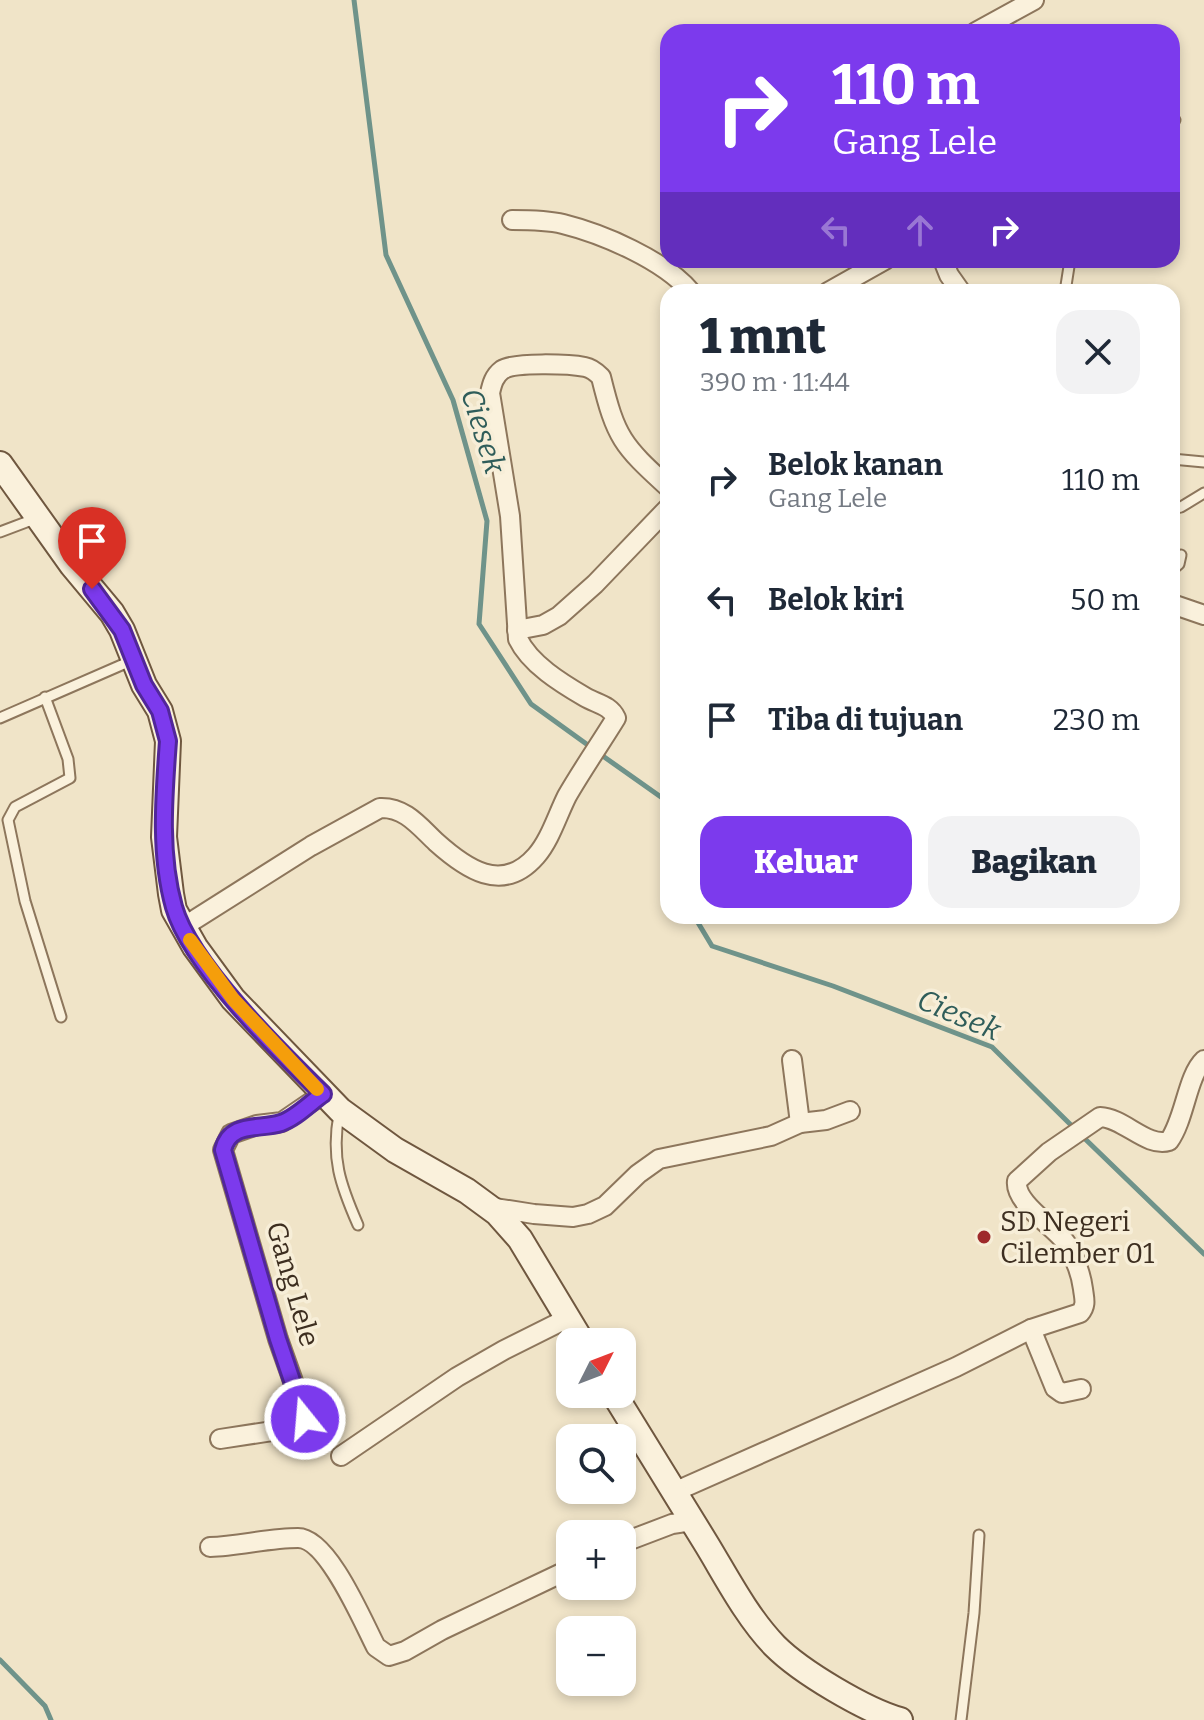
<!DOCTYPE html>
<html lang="id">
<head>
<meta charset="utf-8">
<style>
	:root { --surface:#fff; --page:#f2f2f3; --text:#1f2937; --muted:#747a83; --accent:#7c3aed }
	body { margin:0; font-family:Bitter,serif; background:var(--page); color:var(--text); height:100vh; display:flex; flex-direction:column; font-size:30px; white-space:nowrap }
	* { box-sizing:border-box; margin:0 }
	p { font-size:26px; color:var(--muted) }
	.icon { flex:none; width:44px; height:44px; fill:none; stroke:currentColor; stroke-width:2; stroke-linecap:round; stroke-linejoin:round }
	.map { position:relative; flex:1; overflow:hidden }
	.panel { position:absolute; left:660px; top:284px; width:520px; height:640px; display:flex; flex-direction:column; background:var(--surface); border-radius:24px; box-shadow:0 4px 12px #0003 }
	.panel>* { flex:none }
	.hud { position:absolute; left:660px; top:24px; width:520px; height:244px; border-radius:24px; box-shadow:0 4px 12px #0003; background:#7c3aed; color:#fff; overflow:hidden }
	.needle { width:52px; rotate:48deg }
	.buttons { position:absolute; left:556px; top:1328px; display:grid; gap:16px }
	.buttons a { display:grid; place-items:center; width:80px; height:80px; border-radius:16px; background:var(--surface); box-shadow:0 4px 12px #0003; font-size:40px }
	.pin { position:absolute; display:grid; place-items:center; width:68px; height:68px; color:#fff; margin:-82px -34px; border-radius:50% 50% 50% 0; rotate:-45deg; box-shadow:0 0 8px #0007 }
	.pin .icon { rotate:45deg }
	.me { position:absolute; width:88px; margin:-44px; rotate:343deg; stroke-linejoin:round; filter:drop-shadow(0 0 6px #0008) }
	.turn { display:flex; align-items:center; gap:28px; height:168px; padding:0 40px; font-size:36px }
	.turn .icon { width:104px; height:104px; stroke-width:2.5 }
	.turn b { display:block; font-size:56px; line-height:68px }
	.lanes { display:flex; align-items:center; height:76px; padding:0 40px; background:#0003; justify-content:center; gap:40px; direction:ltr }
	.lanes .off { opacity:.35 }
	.round { display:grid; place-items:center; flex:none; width:84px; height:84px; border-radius:24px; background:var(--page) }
	.overview { display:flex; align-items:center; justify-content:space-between; height:136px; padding:0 40px }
	h1 { font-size:48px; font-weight:800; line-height:60px }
	.primary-button { display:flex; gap:16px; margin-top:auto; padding:16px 40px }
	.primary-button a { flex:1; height:92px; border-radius:24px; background:var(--accent); color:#fff; font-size:32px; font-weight:800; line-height:92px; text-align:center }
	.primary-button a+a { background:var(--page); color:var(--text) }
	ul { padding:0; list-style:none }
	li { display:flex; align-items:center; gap:24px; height:120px; padding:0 40px }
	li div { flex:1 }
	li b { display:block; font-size:30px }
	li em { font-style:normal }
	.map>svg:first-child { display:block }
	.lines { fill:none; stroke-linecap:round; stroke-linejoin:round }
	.stream { stroke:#6f938a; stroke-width:5 }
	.lane-casing { stroke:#8d765c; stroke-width:13 }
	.street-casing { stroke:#8d765c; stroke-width:22 }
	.secondary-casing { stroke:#6f573f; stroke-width:28 }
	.lane { stroke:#faf1dc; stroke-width:9 }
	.street { stroke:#faf1dc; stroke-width:18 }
	.secondary { stroke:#faf1dc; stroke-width:24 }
	.route-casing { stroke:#51269a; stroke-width:20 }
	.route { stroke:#7c3aed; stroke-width:14 }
	.slow { stroke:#f59e0b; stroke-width:14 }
	.poi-dot { fill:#9e2a2b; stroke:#f7eed8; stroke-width:3 }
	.labels { text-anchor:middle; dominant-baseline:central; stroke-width:7; stroke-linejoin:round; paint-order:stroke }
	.poi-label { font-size:28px; fill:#3d2e20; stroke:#f7eed8; text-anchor:start }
	.street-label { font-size:28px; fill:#3d2e20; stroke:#f7eed8 }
	.water-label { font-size:30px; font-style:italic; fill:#2f5d5a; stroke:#f7eed8 }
</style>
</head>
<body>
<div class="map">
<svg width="1204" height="1720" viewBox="0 0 1204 1720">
	<rect width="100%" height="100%" fill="#f0e4c8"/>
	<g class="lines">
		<g class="stream">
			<path d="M354,0L386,255L453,400L487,521L479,624L531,704L592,748"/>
			<path d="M600,754L668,802"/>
			<path d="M694,916L712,946L833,986L992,1047L1074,1128"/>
			<path d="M1081,1135L1204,1254"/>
			<path d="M0,1660L45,1706L51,1720"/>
		</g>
		<g class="lane-casing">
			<g id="lane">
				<path d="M1172,122L1175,120"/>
				<path d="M1065,292L1070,260"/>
				<path d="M1172,459L1204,462"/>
				<path d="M1172,509L1181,507L1204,493"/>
				<path d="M0,532L37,518"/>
				<path d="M1172,570L1179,564L1181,555"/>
				<path d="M45,697L68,759L70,778L15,807L8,820L25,901L61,1017"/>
				<path d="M0,718L133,660"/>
				<path d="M339,1114C331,1158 340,1184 358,1225"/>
				<path d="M961,1720L974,1613L979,1535"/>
			</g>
		</g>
		<g class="street-casing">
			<g id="street">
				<path d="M976,32L1034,0"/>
				<path d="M512,220C529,220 547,220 563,224C603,234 664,260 691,292"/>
				<path d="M943,260L949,275L961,292"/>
				<path d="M828,292L885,260"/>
				<path d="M1172,604L1204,615"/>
				<path d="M517,630L543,625L559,616L595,584L668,508"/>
				<path d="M183,927L311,846L380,808C405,807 419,826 436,842C465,868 502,895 536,856C550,840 557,816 567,796C582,770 600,744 616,718C610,705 597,704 585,697C561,683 530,664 518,639L510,516L490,393C492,384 494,376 502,370C514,362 569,364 585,367C591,368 596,372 601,377C616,438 622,445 668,487"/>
				<path d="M792,1060L800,1123"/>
				<path d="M489,1207L534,1214L573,1217L588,1214L605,1206L638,1174L659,1159L771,1136L800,1123L826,1120L850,1111"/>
				<path d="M1031,1329L1055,1388L1062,1393L1081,1389"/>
				<path d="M220,1439L292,1428L302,1423L305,1415L278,1339L223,1150L231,1134L257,1125L282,1122L323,1094"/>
				<path d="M341,1456L457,1377L504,1350L568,1318"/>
				<path d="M674,1492L956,1367L1031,1329L1080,1313C1087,1305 1084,1298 1083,1289C1081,1274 1074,1256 1066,1243C1054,1226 1014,1203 1017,1181L1049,1152L1100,1117C1124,1118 1147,1148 1169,1141C1185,1119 1187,1076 1204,1060"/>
				<path d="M622,1543L672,1524L692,1521"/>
				<path d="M210,1547C239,1546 269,1538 298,1538C328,1538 363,1622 376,1647L389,1656L405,1651L442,1630L570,1569"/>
			</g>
		</g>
		<g class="secondary-casing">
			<g id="secondary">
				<path d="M0,464L72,565L112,613L122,630L144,685L160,711L168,741L164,837L171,894L174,910L195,947L233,999L340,1110L395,1150L467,1191L497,1213L520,1239L582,1342"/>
				<path d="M614,1394C645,1444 676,1494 707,1545C727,1578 747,1617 775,1646C801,1672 865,1710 900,1720"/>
			</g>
		</g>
		<use href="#lane" class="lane"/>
		<use href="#street" class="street"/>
		<use href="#secondary" class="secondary"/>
	</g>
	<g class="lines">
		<g class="route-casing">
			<path id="route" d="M92,589L122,630L144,685L160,711L168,741C164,796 159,854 174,907C190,964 280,1052 323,1094C310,1103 296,1118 281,1123C260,1130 230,1121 223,1150L278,1339L305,1419"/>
		</g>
		<use href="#route" class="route"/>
		<path class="slow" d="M190,940L233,999L317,1089"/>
	</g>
	<circle class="poi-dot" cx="984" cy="1237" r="8"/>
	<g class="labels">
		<g class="poi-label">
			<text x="1000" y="1221">SD Negeri<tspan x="1000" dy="32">Cilember 01</tspan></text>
		</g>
		<g class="street-label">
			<text transform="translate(293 1284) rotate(74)">Gang Lele</text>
		</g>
		<g class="water-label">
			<text transform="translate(483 431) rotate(73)">Ciesek</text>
			<text transform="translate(959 1015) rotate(23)">Ciesek</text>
		</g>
	</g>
</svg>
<div class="buttons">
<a><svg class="needle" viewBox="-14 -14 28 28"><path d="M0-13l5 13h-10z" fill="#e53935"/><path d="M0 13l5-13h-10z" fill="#747a83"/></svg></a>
<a><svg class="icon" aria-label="search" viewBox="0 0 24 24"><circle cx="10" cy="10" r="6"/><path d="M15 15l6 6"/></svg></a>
<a>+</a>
<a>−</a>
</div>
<div class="pin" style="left:92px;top:589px;background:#d93025"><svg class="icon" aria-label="arrive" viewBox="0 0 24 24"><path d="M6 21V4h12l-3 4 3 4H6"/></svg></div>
<svg class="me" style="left:305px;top:1419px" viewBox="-20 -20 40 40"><circle r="17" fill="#7c3aed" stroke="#fff" stroke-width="3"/><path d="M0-11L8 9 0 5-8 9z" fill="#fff"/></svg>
<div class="hud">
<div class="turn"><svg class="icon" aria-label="right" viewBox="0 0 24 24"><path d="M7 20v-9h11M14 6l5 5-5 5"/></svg><div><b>110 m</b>Gang Lele</div></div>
<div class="lanes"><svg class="icon off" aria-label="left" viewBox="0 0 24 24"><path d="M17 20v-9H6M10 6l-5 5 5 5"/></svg><svg class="icon off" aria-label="ahead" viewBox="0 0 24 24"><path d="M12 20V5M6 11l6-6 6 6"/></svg><svg class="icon" aria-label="right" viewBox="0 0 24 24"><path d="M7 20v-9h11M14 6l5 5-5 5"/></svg></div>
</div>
<section class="panel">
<div class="overview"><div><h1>1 mnt</h1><p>390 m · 11:44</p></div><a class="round"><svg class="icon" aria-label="close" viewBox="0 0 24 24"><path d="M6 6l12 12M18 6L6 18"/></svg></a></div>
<ul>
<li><svg class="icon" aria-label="right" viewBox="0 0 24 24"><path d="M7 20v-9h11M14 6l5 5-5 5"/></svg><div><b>Belok kanan</b><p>Gang Lele</p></div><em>110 m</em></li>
<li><svg class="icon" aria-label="left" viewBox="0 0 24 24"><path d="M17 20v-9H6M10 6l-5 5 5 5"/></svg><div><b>Belok kiri</b></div><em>50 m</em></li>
<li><svg class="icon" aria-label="arrive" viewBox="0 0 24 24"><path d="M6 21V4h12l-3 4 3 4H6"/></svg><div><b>Tiba di tujuan</b></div><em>230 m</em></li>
</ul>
<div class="primary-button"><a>Keluar</a><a>Bagikan</a></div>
</section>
</div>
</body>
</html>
